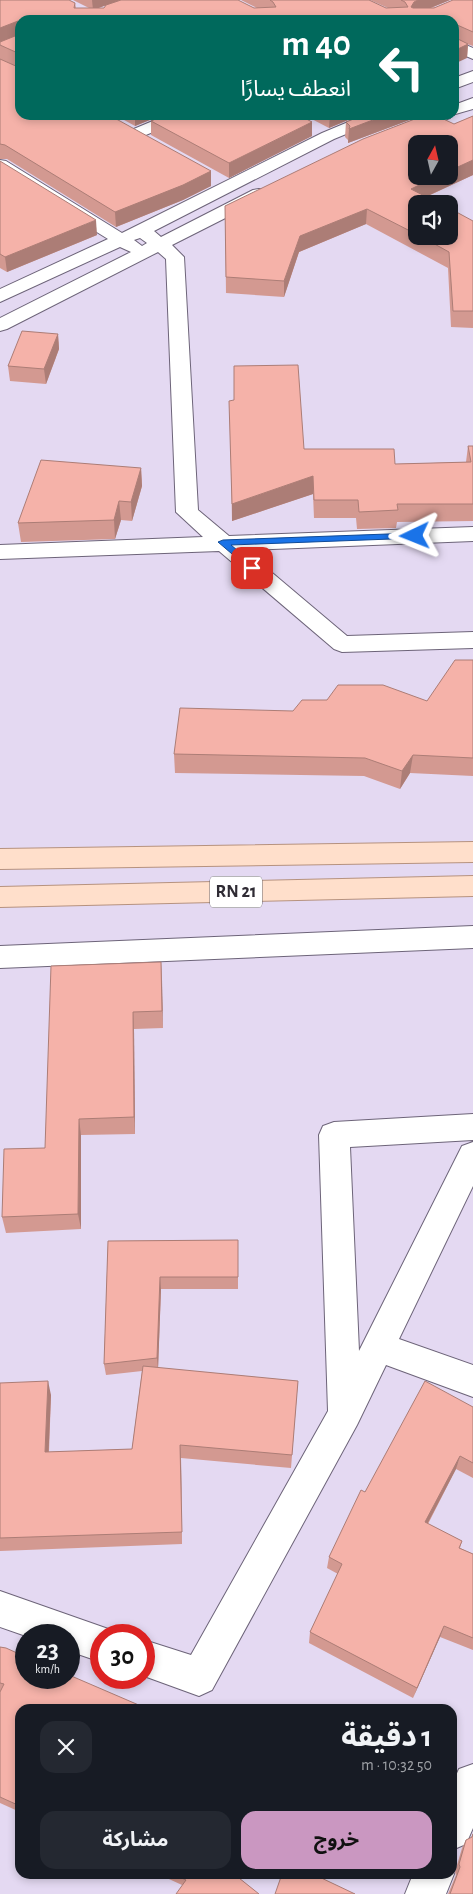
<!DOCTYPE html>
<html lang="ar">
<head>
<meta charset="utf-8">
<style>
	:root { --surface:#171b24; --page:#242831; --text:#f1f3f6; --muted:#9ea1a6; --accent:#ca97c1 }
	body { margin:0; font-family:"Alegreya Sans","Noto Sans Arabic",sans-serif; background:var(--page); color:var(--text); direction:rtl; height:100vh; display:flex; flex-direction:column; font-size:19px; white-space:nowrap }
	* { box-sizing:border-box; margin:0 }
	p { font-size:16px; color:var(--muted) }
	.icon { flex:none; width:28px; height:28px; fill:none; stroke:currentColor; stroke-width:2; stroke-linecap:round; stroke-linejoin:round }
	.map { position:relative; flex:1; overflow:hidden; direction:ltr }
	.side { position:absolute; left:15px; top:1704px; width:442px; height:175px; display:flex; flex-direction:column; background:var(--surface); border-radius:15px; box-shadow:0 2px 8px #0003; direction:rtl }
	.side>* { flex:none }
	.hud { position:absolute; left:15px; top:15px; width:444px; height:105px; border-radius:15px; box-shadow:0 2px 8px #0003; direction:rtl; background:#00695c; color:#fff; overflow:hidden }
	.needle { width:32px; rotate:8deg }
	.tools { position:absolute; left:408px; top:135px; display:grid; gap:10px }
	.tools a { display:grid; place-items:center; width:50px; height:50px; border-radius:10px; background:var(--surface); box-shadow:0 2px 8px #0003; font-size:25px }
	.speed { position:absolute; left:15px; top:1624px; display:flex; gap:10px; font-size:25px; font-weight:700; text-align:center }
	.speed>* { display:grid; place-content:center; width:65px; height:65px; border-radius:50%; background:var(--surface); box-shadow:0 2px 8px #0003; line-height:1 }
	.speed small { font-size:12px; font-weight:400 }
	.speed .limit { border:8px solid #d22; background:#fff; color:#111 }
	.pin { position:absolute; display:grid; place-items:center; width:42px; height:42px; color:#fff; margin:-21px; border-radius:10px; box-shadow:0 2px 8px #0006 }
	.me { position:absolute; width:55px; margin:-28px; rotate:268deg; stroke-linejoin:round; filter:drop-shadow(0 0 4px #0008) }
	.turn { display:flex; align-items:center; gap:18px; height:105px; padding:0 25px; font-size:22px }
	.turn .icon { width:65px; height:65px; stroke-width:2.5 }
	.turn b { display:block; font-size:35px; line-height:42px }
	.round { display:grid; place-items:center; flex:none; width:52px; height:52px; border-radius:15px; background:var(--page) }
	.summary { display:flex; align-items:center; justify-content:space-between; height:85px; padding:0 25px }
	h1 { font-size:30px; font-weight:700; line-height:38px }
	.action { display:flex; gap:10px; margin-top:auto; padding:10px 25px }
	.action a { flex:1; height:58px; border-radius:15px; background:var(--accent); color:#111; font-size:20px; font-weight:700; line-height:58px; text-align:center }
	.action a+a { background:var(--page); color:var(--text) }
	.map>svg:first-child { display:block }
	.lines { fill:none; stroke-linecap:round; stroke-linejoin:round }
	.street-casing { stroke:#6d6479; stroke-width:2 }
	.primary-casing { stroke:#b6927f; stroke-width:2 }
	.street { fill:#fff; fill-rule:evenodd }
	.primary { fill:#ffdfcb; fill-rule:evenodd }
	.wall { fill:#d39991; fill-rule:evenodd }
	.shaded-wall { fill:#ac7d76 }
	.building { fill:#f5b2a9; stroke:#ac7d76 }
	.route { fill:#1a73e8; stroke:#114b97 }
	.labels { text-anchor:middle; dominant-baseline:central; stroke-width:5; stroke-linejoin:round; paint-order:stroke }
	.shield { fill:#fff; stroke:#6d6b71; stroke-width:1 }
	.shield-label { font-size:18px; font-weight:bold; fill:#2f2b34 }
</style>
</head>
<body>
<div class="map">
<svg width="473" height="1894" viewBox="0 0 473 1894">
	<rect width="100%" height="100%" fill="#e4d9f2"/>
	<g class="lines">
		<g class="street-casing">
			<g id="street">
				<path d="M454,40L473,48V59L454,51Z"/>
				<path d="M473,71V82L454,89V78Z"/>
				<path d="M473,98V109L452,115L450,118L404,135L398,133L396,130L398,127L429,115H454V105Z"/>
				<path d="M167,115H189L187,118L141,137H129L127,134L129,131Z"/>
				<path d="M365,115H387L385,118L334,139L154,231L161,237L253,190L259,189L265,190L268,194L265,198L172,245L184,257L198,510L229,536L473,527V541L245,550L347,636L473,632V648L342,652L334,649L219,551L0,559V545L203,537L176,512L166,259L158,252L7,329L0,331V318L131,252L120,247L0,302V289L108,239L0,172V160L6,161L122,233L322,133ZM140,238L147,243L142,246L134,240Z"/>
				<path d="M473,926V948L0,968V946Z"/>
				<path d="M473,1114V1140L350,1147L359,1351L462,1146L473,1142V1186L399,1339L473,1365V1397L386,1365L357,1425L212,1690L199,1696L144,1676V1640L191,1655L328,1411L319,1135L323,1126L334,1122Z"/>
				<path d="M0,1591L114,1631L116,1635H101V1662L69,1651V1635L26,1636L0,1627Z"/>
				<path d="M473,1764V1828L466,1844L452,1850V1784L459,1769Z"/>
				<path d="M452,1870L454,1874L446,1894H405L413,1874H452Z"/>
			</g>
		</g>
		<g class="primary-casing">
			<g id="primary">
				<path d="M473,842V862L0,869V849Z"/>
				<path d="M473,876V896L0,907V887Z"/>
			</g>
		</g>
		<use href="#street" class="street"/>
		<use href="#primary" class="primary"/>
	</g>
	<g class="wall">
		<path d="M0,0L75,3L76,8H89L73,0H121L254,8H257L241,0H369L386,8H388L370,0H450L431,8L473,0V46L464,43L468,44L467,58L20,20V115L211,171V186L183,200L116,227L7,159H0ZM106,5L104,8H98Z"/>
		<path d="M115,115H162L135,126Z"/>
		<path d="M304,115H360L329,128Z"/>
		<path d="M473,116V175L426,197L416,204V236H449L473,221V328L451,327L448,268L366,224L299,252L284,297L226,293L225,206L454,124Z"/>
		<path d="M412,119L348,143V140L345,137L346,122Z"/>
		<path d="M151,121L312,122V136L229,178L151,135Z"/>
		<path d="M0,161L97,235L7,272L0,268Z"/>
		<path d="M58,334L59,349L46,384L10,381L8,366Z"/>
		<path d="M234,366L304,449L395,464L466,462L468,446H473V521L397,522L396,528L357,529L356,518H314L313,494L232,521L230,418L234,400Z"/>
		<path d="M141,468L142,486L132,521L121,520L115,539L21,542L18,523Z"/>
		<path d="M473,660V776L410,773L400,789L364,776L175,773L174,754L293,711L427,701Z"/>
		<path d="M161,962L163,1028L134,1029L135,1134L81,1135V1229L6,1233L2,1217Z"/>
		<path d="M238,1240V1289H161L158,1368L298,1381L291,1468L181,1458L182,1544L0,1551V1383L51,1395L49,1452L132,1449L142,1371L106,1375L104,1364L108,1241Z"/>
		<path d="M473,1407V1478L456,1469L428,1524L462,1541L460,1548L473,1554V1650L440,1637L413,1698L309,1643L310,1632L338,1574L327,1568L329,1557L365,1492Z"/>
		<path d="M0,1647L20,1709V1812L0,1803Z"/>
		<path d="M473,1833V1894H448L456,1875L455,1872L462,1848L466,1840L471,1838Z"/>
		<path d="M158,1874H234L182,1885Z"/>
	</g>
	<g class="shaded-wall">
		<path d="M92,0H121L93,10Z"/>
		<path d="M418,0H450L413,15L411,7L414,2Z"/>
		<path d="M18,21L19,35L0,42V28Z"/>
		<path d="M468,44L467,58L454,64V51Z"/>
		<path d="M135,115H162L135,126Z"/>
		<path d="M330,115H360L329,128Z"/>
		<path d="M386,115H412V119L348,143L349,129Z"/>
		<path d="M312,122V136L229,178V163Z"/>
		<path d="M473,160V175L410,204L411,189L438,176H449V171Z"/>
		<path d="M211,171V186L183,200L116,227L115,212Z"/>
		<path d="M367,209L366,224L299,252L284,297V281L300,236Z"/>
		<path d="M96,220L97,235L7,272L5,257Z"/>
		<path d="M58,334L59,349L46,384L44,369Z"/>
		<path d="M141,468L142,486L132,521L131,502Z"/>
		<path d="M313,476V494L232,521V504Z"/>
		<path d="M119,501L121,520L115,539L114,520Z"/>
		<path d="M413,755L410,773L400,789L402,771Z"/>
		<path d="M161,962L162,979L163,1028L162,1011Z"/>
		<path d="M133,1012L134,1029L135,1134L134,1117Z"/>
		<path d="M79,1119L81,1135V1229L78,1214Z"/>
		<path d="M160,1277L161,1289L158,1370L157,1358Z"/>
		<path d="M48,1381L51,1395L48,1465L45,1452Z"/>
		<path d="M180,1445L181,1458L182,1544V1532Z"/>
		<path d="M460,1456L456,1469L422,1534L425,1522Z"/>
		<path d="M444,1626L440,1637L413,1698L417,1688Z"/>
	</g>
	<g class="building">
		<path d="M0,0H69L75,3L74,8H104L106,5L121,0H238L254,8L276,7L273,2L270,0H369L386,8L408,7L405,2L401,0H418L414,2L411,7L413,8H434L453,0H473V32L455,24L454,35V20H20V23L18,21L0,28Z"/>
		<path d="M20,34V54L0,45V42Z"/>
		<path d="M454,37L468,44L454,51Z"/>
		<path d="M0,59L18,67L20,65V115H109L211,171L183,185L115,212L5,145L0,144Z"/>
		<path d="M165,115H299L312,122L229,163L151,121Z"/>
		<path d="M364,115H386L349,129L350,126L346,122Z"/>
		<path d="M425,115H435L454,124L473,116V160L449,171V144H416V176H438L411,189L440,204H416V234L367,209L300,236L284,281L226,277L225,206L363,139Z"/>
		<path d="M0,161L96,220L5,257L0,254Z"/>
		<path d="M449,208L473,221V311H453L449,252L420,236H449Z"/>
		<path d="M22,331L58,334L44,369L8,366Z"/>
		<path d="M298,365L304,449H394L395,464L471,462L468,446H473V504H397L398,510L359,512L358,500H314L313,476L232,504L229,401L234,400V366Z"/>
		<path d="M41,460L141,468L131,502L119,501L114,520L18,523Z"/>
		<path d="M455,660H473V758L413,755L402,771L365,758L174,754L180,708L293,711L302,700H327L338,685H383L427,701Z"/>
		<path d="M161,962L162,1011L133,1012L134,1117L79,1119L78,1214L2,1217L4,1149L45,1148L51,966Z"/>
		<path d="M238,1240V1277H160L157,1358L104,1364L108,1241Z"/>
		<path d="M143,1366L298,1381L292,1455L180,1445L182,1532L0,1538V1383L48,1381L45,1452L132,1449Z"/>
		<path d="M425,1381L473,1407V1463L460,1456L425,1522L462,1541L459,1548L473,1554V1638L444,1626L417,1688L310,1632L342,1564L329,1557L361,1490L365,1492Z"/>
		<path d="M0,1647L6,1648L26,1657V1678H69V1675L148,1709H20V1806L0,1797V1692L4,1684L0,1683Z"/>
		<path d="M473,1834V1894H450L460,1867L459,1864L466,1840L472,1837Z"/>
		<path d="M173,1874H234L259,1894H176L186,1880Z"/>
		<path d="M282,1874H313L355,1894H275Z"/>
	</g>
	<path class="route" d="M415,533L418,534V538L231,545L256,566L257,568L252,571L218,542L223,540Z"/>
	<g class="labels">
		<rect class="shield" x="210" y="876.5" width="52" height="31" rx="4"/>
		<g class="shield-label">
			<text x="236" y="892">RN 21</text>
		</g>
	</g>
</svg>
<div class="tools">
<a><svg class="needle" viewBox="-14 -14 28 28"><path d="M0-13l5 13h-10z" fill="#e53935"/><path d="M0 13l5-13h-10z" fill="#9ea1a6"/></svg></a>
<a><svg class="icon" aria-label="sound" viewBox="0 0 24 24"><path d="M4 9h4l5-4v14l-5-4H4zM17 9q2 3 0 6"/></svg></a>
</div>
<div class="speed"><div>23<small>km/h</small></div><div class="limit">30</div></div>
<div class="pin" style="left:252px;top:568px;background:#d93025"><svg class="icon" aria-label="arrive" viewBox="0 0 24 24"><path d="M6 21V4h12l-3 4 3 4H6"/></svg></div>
<svg class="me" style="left:415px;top:536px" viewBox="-20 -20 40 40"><path d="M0-17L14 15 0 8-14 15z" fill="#1a73e8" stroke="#fff" stroke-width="4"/></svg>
<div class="hud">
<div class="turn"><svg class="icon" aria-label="left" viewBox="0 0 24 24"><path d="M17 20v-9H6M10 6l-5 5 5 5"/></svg><div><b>40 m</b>انعطف يسارًا</div></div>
</div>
<section class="side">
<div class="summary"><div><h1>1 دقيقة</h1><p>50 m · 10:32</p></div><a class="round"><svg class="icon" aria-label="close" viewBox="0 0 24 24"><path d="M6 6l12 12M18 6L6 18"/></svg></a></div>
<div class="action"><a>خروج</a><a>مشاركة</a></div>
</section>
</div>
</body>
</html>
